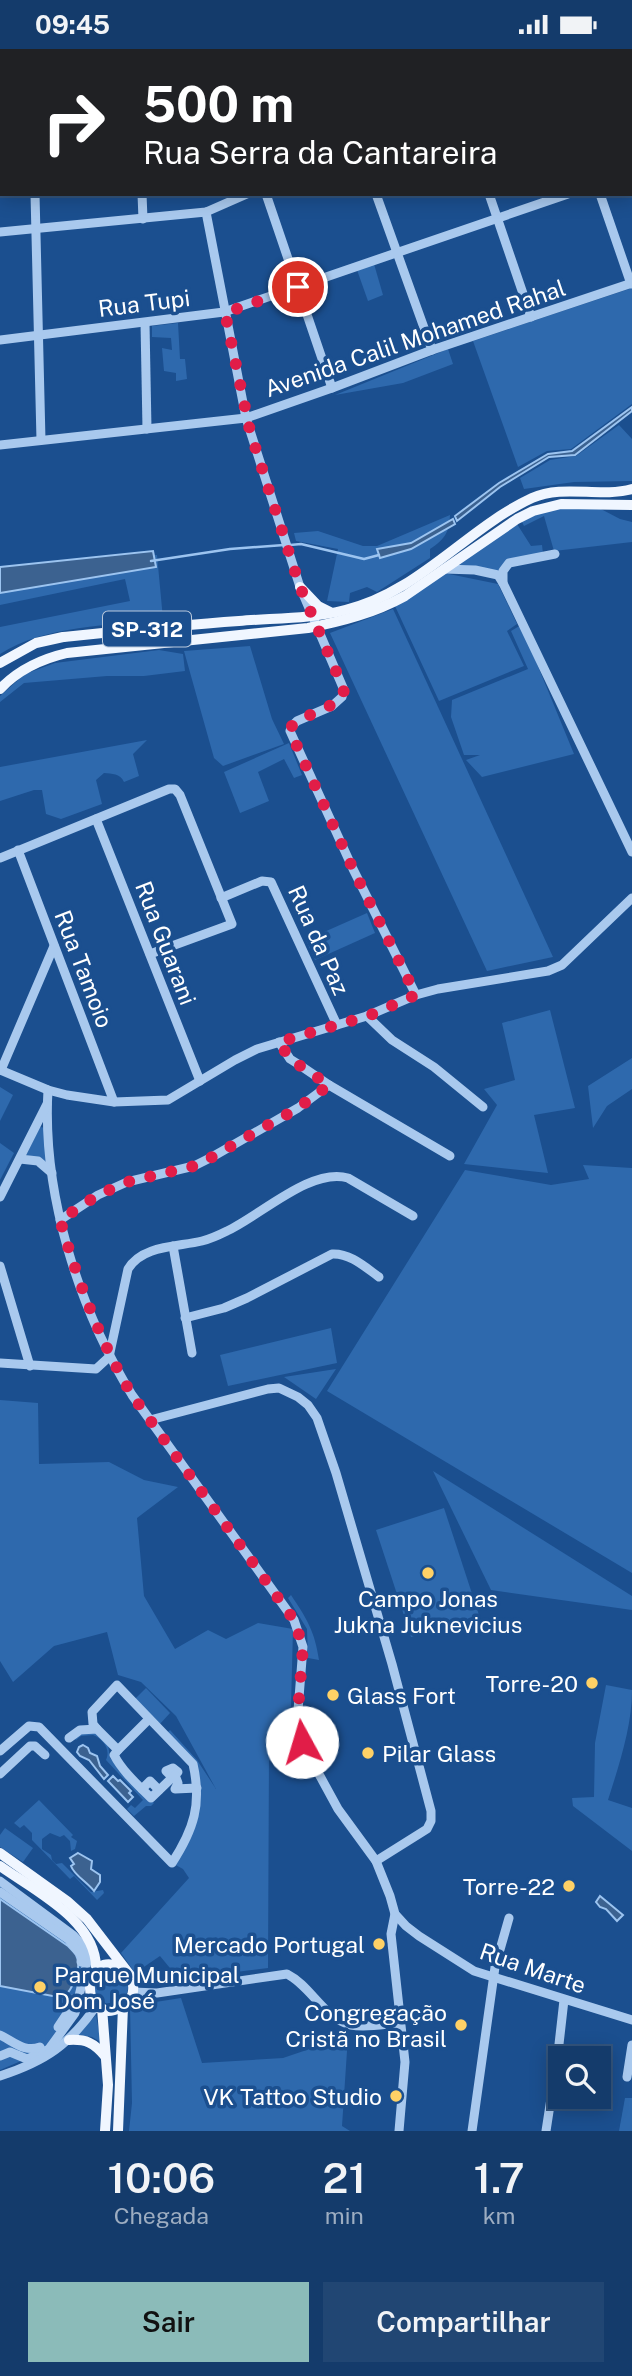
<!DOCTYPE html>
<html lang="pt">
<head>
<meta charset="utf-8">
<style>
	:root { --surface:#143b6b; --page:#214673; --text:#f1f3f6; --muted:#9dadc1; --line:#33557e; --accent:#8bbbb9 }
	body { margin:0; font-family:"Public Sans",sans-serif; background:var(--page); color:var(--text); height:100vh; display:flex; flex-direction:column; font-size:26px; white-space:nowrap }
	* { box-sizing:border-box; margin:0 }
	p { font-size:23px; color:var(--muted) }
	.icon { flex:none; width:38px; height:38px; fill:none; stroke:currentColor; stroke-width:2; stroke-linecap:round; stroke-linejoin:round }
	.map { position:relative; height:2082px; overflow:hidden }
	.drawer { display:flex; flex-direction:column; background:var(--surface); flex:1 }
	.drawer>* { flex:none }
	.guide { position:absolute; left:0px; top:0px; width:634px; height:147px; box-shadow:0 4px 18px #0003,0 0 0 2px var(--line); background:#202124; color:#fff; overflow:hidden }
	.controls { position:absolute; left:548px; top:1997px; display:grid; gap:14px }
	.controls a { display:grid; place-items:center; width:63px; height:63px; border-radius:0px; background:var(--surface); box-shadow:0 4px 18px #0003,0 0 0 2px var(--line); font-size:35px }
	.pin { position:absolute; display:grid; place-items:center; width:60px; height:60px; color:#fff; margin:-30px; border:4px solid #fff; border-radius:50%; box-shadow:0 2px 7px #0007 }
	.me { position:absolute; width:77px; margin:-38px; rotate:354deg; stroke-linejoin:round; filter:drop-shadow(0 0 5px #0008) }
	.turn { display:flex; align-items:center; gap:24px; height:147px; padding:0 28px; font-size:32px }
	.turn .icon { width:91px; height:91px; stroke-width:2.5 }
	.turn b { display:block; font-size:49px; line-height:60px }
	.eta { display:flex; justify-content:space-evenly; align-items:center; height:119px; text-align:center }
	.eta b { font-size:42px; font-weight:600; line-height:49px }
	.action { display:flex; gap:14px; margin-top:auto; padding:14px 28px }
	.action a { flex:1; height:80px; border-radius:0px; background:var(--accent); color:#111; font-size:28px; font-weight:600; line-height:80px; text-align:center }
	.action a+a { background:var(--page); color:var(--text) }
	.status { display:flex; justify-content:space-between; align-items:center; height:49px; padding:0 35px; background:var(--surface); direction:ltr }
	.status svg { height:19px; fill:currentColor }
	.map>svg:first-child { display:block }
	.green { fill:#2e69ad }
	.water { fill:#3c6290; stroke:#9cc4f0; stroke-width:2 }
	.lines { fill:none; stroke-linecap:round; stroke-linejoin:round }
	.stream { stroke:#9cc4f0; stroke-width:2.5 }
	.minor { stroke:#a9c9ee; stroke-width:9 }
	.major { stroke:#f0f6ff; stroke-width:10 }
	.route { stroke:#e11d48; stroke-width:12; stroke-dasharray:0 21.6 }
	.poi-dot { fill:#ffd166; stroke:#1b4f8f; stroke-width:2.5 }
	.labels { text-anchor:middle; dominant-baseline:central; stroke-width:7; stroke-linejoin:round; paint-order:stroke }
	.shield { fill:#1b4f8f; stroke:#bbcadd; stroke-width:2 }
	.shield-label { font-size:21px; font-weight:bold; fill:#fff }
	.street-label { font-size:23px; fill:#fff; stroke:#1b4f8f }
	.poi-label { font-size:23px; fill:#fff; stroke:#1b4f8f; text-anchor:end }
</style>
</head>
<body>
<div class="status"><b>09:45</b><svg viewBox="0 0 49 12"><path d="M0 12V9h3v3zM5 12V6h3v6zM10 12V3h3v9zM15 12V0h3v12zM26 1h20v11H26zM47 4h2v5h-2z"/></svg></div>
<div class="map">
<svg width="632" height="2082" viewBox="0 0 632 2082">
	<rect width="100%" height="100%" fill="#1b4f8f"/>
	<g class="green">
		<path d="M374,215L383,246L368,252L357,221Z"/>
		<path d="M632,239V355L571,400L547,402L518,418L473,292Z"/>
		<path d="M178,274L180,310H185L187,330L176,332V324L164,322L162,299L172,301L171,289L152,288V277Z"/>
		<path d="M448,300L453,315L403,334L335,346Z"/>
		<path d="M619,376L632,390V432L574,433L524,440L520,429L550,411L576,407Z"/>
		<path d="M558,457L599,459L620,470L632,473V493L554,502L544,467L524,477L521,471Z"/>
		<path d="M450,466C449,484 445,490 430,500V509L377,543L367,538L350,544L349,553L327,552L338,500L296,492L294,484L318,482L363,497H377Z"/>
		<path d="M517,475L531,497L542,496L543,505L509,510L498,522L453,517Z"/>
		<path d="M157,506L163,570C110,577 45,576 0,605V578L130,552L125,530L0,556V518Z"/>
		<path d="M444,524L498,535L517,575L507,582L524,617L439,652L395,557Z"/>
		<path d="M393,560L553,908L487,922L330,584Z"/>
		<path d="M521,576L574,705L482,728L466,711L480,706H464L451,668L452,651L528,620L511,582Z"/>
		<path d="M250,597L272,670L284,695L223,717L214,709L184,602Z"/>
		<path d="M159,601L183,605L185,622L144,627H107L24,634L0,653V647L25,625L55,614Z"/>
		<path d="M147,691L133,705L139,727L124,733C120,724 112,725 104,724L96,731L102,755L61,770L46,765L42,741H34L0,752V718Z"/>
		<path d="M289,694L302,726L294,729L284,710L258,723L269,752L240,764L224,723Z"/>
		<path d="M367,864L375,884L315,911L306,891Z"/>
		<path d="M550,961L575,1059L534,1066L548,1124L464,1115L497,1056L484,1040L515,1031L502,974Z"/>
		<path d="M632,1009V1040L607,1057L593,1079L588,1037Z"/>
		<path d="M0,1038L13,1046L0,1072Z"/>
		<path d="M40,1078L46,1079L47,1113L26,1106Z"/>
		<path d="M0,1094L14,1104L0,1131Z"/>
		<path d="M583,1116L632,1119V1524L327,1342L465,1121L551,1136L589,1130Z"/>
		<path d="M331,1279L337,1314L228,1337L220,1306Z"/>
		<path d="M336,1320L316,1350L284,1328Z"/>
		<path d="M0,1351L38,1354L39,1415L109,1413L144,1431L178,1438L137,1469L144,1547L175,1600L208,1581L226,1590L258,1574L293,1580L290,1695L269,1701L268,1919L179,1930L160,1907L135,1924L121,1904L189,1829L183,1820L172,1814L191,1780L194,1715L166,1685L170,1681L197,1711L216,1740L176,1667L141,1633L118,1626L107,1583L54,1597L13,1633L0,1612Z"/>
		<path d="M433,1422L632,1547V1561L491,1541Z"/>
		<path d="M444,1459L479,1566L411,1588L376,1481Z"/>
		<path d="M291,1546C307,1570 315,1583 319,1611L308,1609L307,1580L288,1549Z"/>
		<path d="M606,1636L632,1641C632,1678 619,1716 608,1751L632,1759V1802L573,1757L572,1749L594,1748L595,1694Z"/>
		<path d="M146,1639L170,1664L159,1676L134,1651Z"/>
		<path d="M83,1684H97L108,1695L110,1709L154,1754L151,1757H146L134,1767L127,1760L131,1756L135,1759L143,1751L106,1711C111,1700 103,1690 93,1686L81,1687L76,1691L74,1689Z"/>
		<path d="M39,1751L73,1786L71,1788L77,1792L75,1800L71,1802L70,1792L64,1786L60,1788L50,1784L42,1790V1800L51,1806L52,1811L56,1815L62,1814L91,1843L103,1841L104,1844L97,1851L74,1827L70,1830L32,1791V1784L24,1776L20,1779L14,1774Z"/>
		<path d="M5,1779L33,1799L23,1813L0,1798V1786Z"/>
		<path d="M0,1833L84,1899L75,1963L49,2000L0,2021Z"/>
		<circle cx="111" cy="1938" r="17"/>
		<path d="M181,1949L202,2014L283,2009L348,1987L342,2077L350,2082H129L132,2054L130,1957Z"/>
		<path d="M96,1966L101,1993L92,1988L78,1986Z"/>
		<path d="M625,2049H632V2082H619Z"/>
	</g>
	<g class="water">
		<path d="M632,358V362L575,406L549,408L500,438L457,472L455,467L499,434L548,405L572,402Z"/>
		<path d="M453,470L455,475L411,500L380,509L377,500L411,494Z"/>
		<path d="M153,502L156,518L0,544V518Z"/>
		<path d="M83,1696L88,1699L90,1704L97,1707L100,1717L108,1726L104,1730L89,1711L80,1707L77,1703L79,1698Z"/>
		<path d="M113,1727L118,1732L120,1731L131,1742L129,1744L133,1748L128,1753L108,1732Z"/>
		<path d="M78,1804L92,1812L91,1820L100,1826V1833L94,1842C87,1833 74,1826 71,1817L74,1815L70,1809Z"/>
		<path d="M600,1847L623,1866L617,1872L606,1860L600,1858L596,1853Z"/>
		<path d="M0,1850L68,1897C71,1900 74,1903 76,1906C83,1919 72,1941 63,1949L0,1937Z"/>
	</g>
	<g class="lines">
		<g class="stream">
			<path d="M290,496L301,495L364,510L379,506"/>
			<path d="M151,512L230,500L284,496"/>
		</g>
		<g class="minor">
			<path d="M10,0L11,2"/>
			<path d="M139,0V2"/>
			<path d="M216,0V2"/>
			<path d="M326,0L327,2"/>
			<path d="M437,0L438,2"/>
			<path d="M550,0L551,2"/>
			<path d="M338,2L343,0"/>
			<path d="M35,145L41,391"/>
			<path d="M142,145L143,170"/>
			<path d="M266,145L332,339"/>
			<path d="M376,145L432,301"/>
			<path d="M489,145L531,268"/>
			<path d="M600,145L631,235"/>
			<path d="M206,163L246,369L300,538L344,641L342,648L332,657L297,672L292,677L290,682L353,820L416,946"/>
			<path d="M0,183L206,163L247,145"/>
			<path d="M145,274L147,380"/>
			<path d="M0,291L224,263L568,145"/>
			<path d="M0,396L246,369L332,339L432,301L632,234"/>
			<path d="M555,505L509,514L503,522V534L632,803"/>
			<path d="M444,520L475,521L498,526L503,534"/>
			<path d="M96,770L200,1032"/>
			<path d="M18,801L114,1053"/>
			<path d="M0,809L169,740H175L180,746L232,875L150,905"/>
			<path d="M221,849L262,832L271,833L337,976"/>
			<path d="M367,967L392,991L434,1018L483,1058"/>
			<path d="M279,993L290,1010L298,1015L329,1036L450,1107"/>
			<path d="M0,1021L48,1041L67,1046L114,1053L168,1051L235,1011L257,1000L367,967L416,946L438,940L548,922L562,916L632,849"/>
			<path d="M1,1021L54,897"/>
			<path d="M48,1041C42,1144 78,1258 132,1346L294,1571L303,1598L297,1674L302,1694L338,1760L376,1812L390,1847L395,1865L406,1877L419,1887L474,1922L632,1971"/>
			<path d="M20,1110L38,1112L52,1124"/>
			<path d="M0,1148L47,1055"/>
			<path d="M60,1171L98,1146L127,1133L194,1117L212,1108L298,1059L329,1036"/>
			<path d="M173,1197L192,1304"/>
			<path d="M0,1217L30,1317"/>
			<path d="M185,1269L224,1259L247,1249L332,1205C350,1204 365,1218 379,1228"/>
			<path d="M0,1314L96,1320L109,1308L128,1220C142,1196 178,1198 202,1192C210,1190 219,1186 227,1182C260,1167 311,1118 348,1129L413,1167"/>
			<path d="M150,1371L268,1340L279,1339L298,1348L308,1356L317,1369L336,1424L392,1615L431,1762V1772L427,1780L376,1812"/>
			<path d="M69,1689L80,1681L97,1680L118,1701L149,1670"/>
			<path d="M118,1701L114,1706C123,1723 138,1736 151,1749L178,1723L173,1719L166,1722L173,1729"/>
			<path d="M0,1702L29,1677L39,1678L172,1814C194,1780 202,1755 193,1715L117,1636L92,1663L93,1675L97,1680"/>
			<path d="M0,1725L30,1697H35L45,1706"/>
			<path d="M175,1726L178,1734L175,1740L197,1739"/>
			<path d="M142,1740L150,1732L159,1741"/>
			<path d="M0,1832L73,1886L85,1899L87,1913L75,1964L49,2000L27,2010L10,2003L0,2007"/>
			<path d="M0,1843L68,1890L82,1907L81,1913"/>
			<path d="M395,1865L391,1885L405,2013L399,2082"/>
			<path d="M133,1943L157,1944L287,1925C311,1937 324,1970 351,1976C366,1979 385,1975 401,1974"/>
			<path d="M58,1978L70,1960L73,1950"/>
			<path d="M0,1986C13,1992 24,2004 40,1998"/>
			<path d="M0,2027C46,2012 69,1996 97,1956"/>
			<path d="M627,2028L632,1996"/>
			<path d="M472,2082L495,1918L509,1869"/>
			<path d="M546,2082L558,2004L564,1951"/>
		</g>
		<g class="major">
			<path d="M300,538L318,557L330,563"/>
			<path d="M0,614L36,594L63,588C122,582 180,576 239,572C274,569 311,570 345,561C418,544 467,479 532,449C564,435 599,449 632,440"/>
			<path d="M0,640C19,620 41,610 67,604L308,579C343,572 374,564 405,547L517,470L533,462L561,455L632,456"/>
			<path d="M0,1804L67,1852L87,1870L130,1926C136,1938 134,1953 120,1959C79,1978 79,1893 126,1921"/>
			<path d="M0,1817C35,1842 98,1872 96,1921"/>
			<path d="M102,1959L108,2036L105,2082"/>
			<path d="M69,1991C86,1990 94,1994 105,2007"/>
			<path d="M118,2082L123,1958"/>
		</g>
	</g>
	<g class="lines">
		<path class="route" d="M298,238L225,264L250,382L300,538L344,641L342,648L338,653L297,672L292,677L290,682L353,820L416,946L368,967L279,993L290,1010L329,1036L298,1059L212,1108L194,1117L127,1133L98,1146L60,1171C78,1232 99,1291 132,1346L294,1571L303,1598L297,1674L302,1693"/>
	</g>
	<g class="poi-dot">
		<circle cx="428" cy="1524" r="7"/>
		<circle cx="592" cy="1634" r="7"/>
		<circle cx="333" cy="1646" r="7"/>
		<circle cx="368" cy="1704" r="7"/>
		<circle cx="569" cy="1837" r="7"/>
		<circle cx="379" cy="1895" r="7"/>
		<circle cx="40" cy="1938" r="7"/>
		<circle cx="461" cy="1976" r="7"/>
		<circle cx="396" cy="2047" r="7"/>
	</g>
	<g class="labels">
		<rect class="shield" x="103" y="562.5" width="88" height="35" rx="5"/>
		<g class="shield-label">
			<text x="147" y="580">SP-312</text>
		</g>
		<g class="street-label">
			<text transform="translate(144 254) rotate(-7)">Rua Tupi</text>
			<text transform="translate(415 289) rotate(-19)">Avenida Calil Mohamed Rahal</text>
			<text transform="translate(319 891) rotate(66)">Rua da Paz</text>
			<text transform="translate(166 894) rotate(69)">Rua Guarani</text>
			<text transform="translate(84 920) rotate(69)">Rua Tamoio</text>
			<text transform="translate(533 1919) rotate(19)">Rua Marte</text>
		</g>
		<g class="poi-label">
			<text x="428" y="1549" text-anchor="middle">Campo Jonas<tspan x="428" dy="26">Jukna Juknevicius</tspan></text>
			<text x="578" y="1634">Torre-20</text>
			<text x="347" y="1646" text-anchor="start">Glass Fort</text>
			<text x="382" y="1704" text-anchor="start">Pilar Glass</text>
			<text x="555" y="1837">Torre-22</text>
			<text x="365" y="1895">Mercado Portugal</text>
			<text x="54" y="1925" text-anchor="start">Parque Municipal<tspan x="54" dy="26">Dom José</tspan></text>
			<text x="447" y="1963">Congregação<tspan x="447" dy="26">Cristã no Brasil</tspan></text>
			<text x="382" y="2047">VK Tattoo Studio</text>
		</g>
	</g>
</svg>
<div class="controls">
<a><svg class="icon" aria-label="search" viewBox="0 0 24 24"><circle cx="10" cy="10" r="6"/><path d="M15 15l6 6"/></svg></a>
</div>
<div class="pin" style="left:298px;top:238px;background:#d93025"><svg class="icon" aria-label="arrive" viewBox="0 0 24 24"><path d="M6 21V4h12l-3 4 3 4H6"/></svg></div>
<svg class="me" style="left:302px;top:1693px" viewBox="-20 -20 40 40"><circle r="19" fill="#fff"/><path d="M0-13L10 11 0 6-10 11z" fill="#e11d48"/></svg>
<div class="guide">
<div class="turn"><svg class="icon" aria-label="right" viewBox="0 0 24 24"><path d="M7 20v-9h11M14 6l5 5-5 5"/></svg><div><b>500 m</b>Rua Serra da Cantareira</div></div>
</div>
</div>
<section class="drawer">
<div class="eta">
<div><b>10:06</b><p>Chegada</p></div>
<div><b>21</b><p>min</p></div>
<div><b>1.7</b><p>km</p></div>
</div>
<div class="action"><a>Sair</a><a>Compartilhar</a></div>
</section>
</body>
</html>
